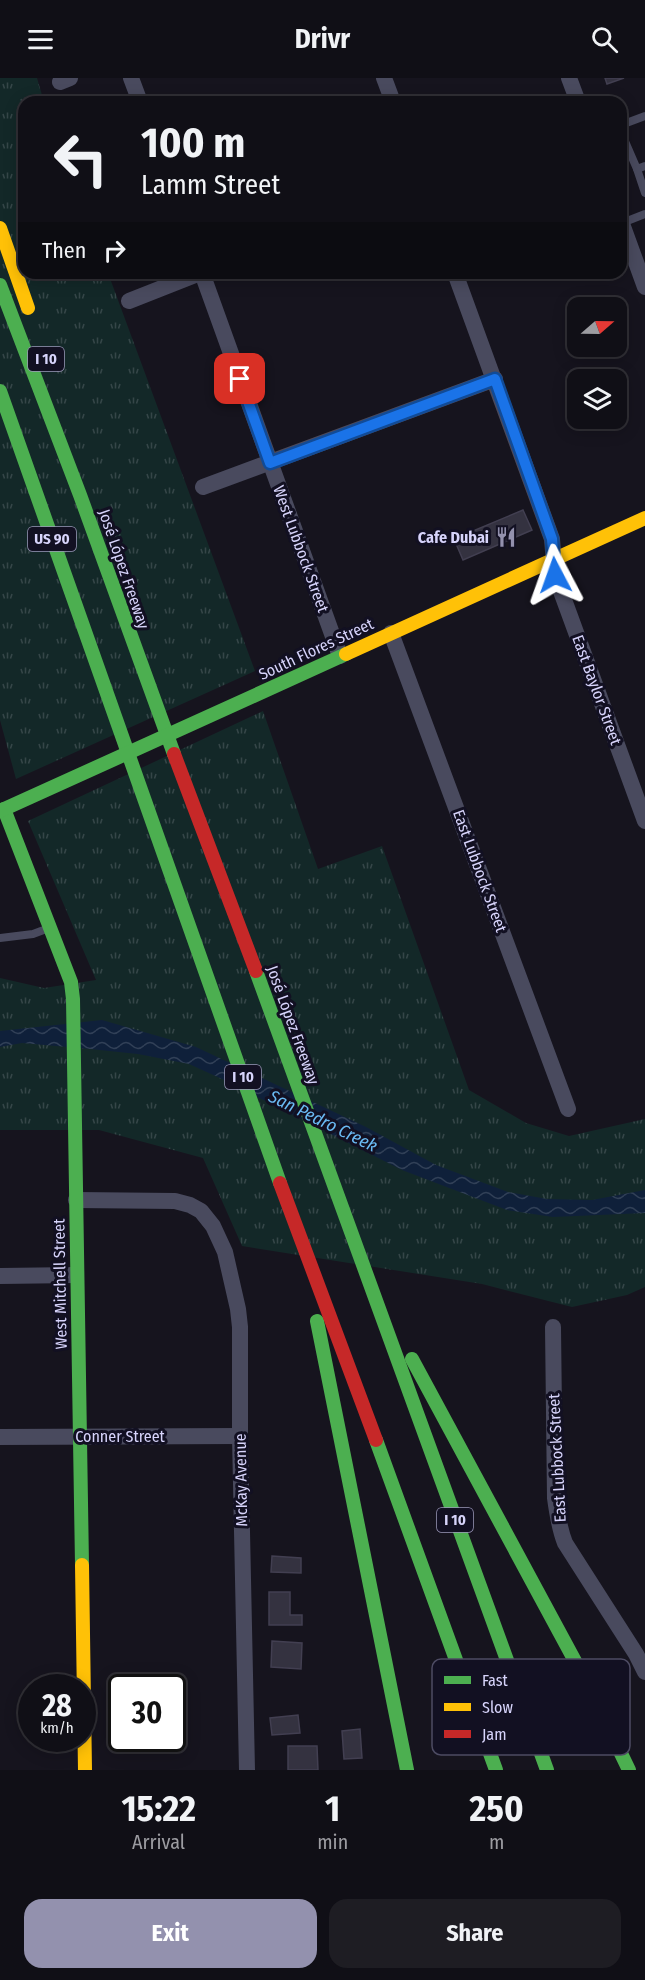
<!DOCTYPE html>
<html lang="en">
<head>
<meta charset="utf-8">
<style>
	:root { --surface:#100f16; --page:#1e1d23; --text:#f1f3f6; --muted:#9c9ca1; --line:#302f35; --accent:#9391ae }
	body { margin:0; font-family:"Fira Sans Condensed",sans-serif; background:var(--page); color:var(--text); height:100vh; display:flex; flex-direction:column; font-size:22px; white-space:nowrap }
	* { box-sizing:border-box; margin:0 }
	p { font-size:20px; color:var(--muted) }
	.icon { flex:none; width:33px; height:33px; fill:none; stroke:currentColor; stroke-width:2; stroke-linecap:round; stroke-linejoin:round }
	.map { position:relative; height:1692px; overflow:hidden }
	.panel { display:flex; flex-direction:column; background:var(--surface); flex:1 }
	.panel>* { flex:none }
	.top-card { position:absolute; left:18px; top:18px; width:609px; height:183px; border-radius:18px; box-shadow:0 3px 15px #0003,0 0 0 2px var(--line); background:#100f16; color:var(--text); overflow:hidden }
	.needle { width:39px; rotate:70deg }
	.tools { position:absolute; left:567px; top:219px; display:grid; gap:12px }
	.tools a { display:grid; place-items:center; width:60px; height:60px; border-radius:12px; background:var(--surface); box-shadow:0 3px 15px #0003,0 0 0 2px var(--line); font-size:30px }
	.speed { position:absolute; left:18px; top:1596px; display:flex; gap:12px; font-size:30px; font-weight:700; text-align:center }
	.speed>* { display:grid; place-content:center; width:78px; height:78px; border-radius:50%; background:var(--surface); box-shadow:0 3px 15px #0003,0 0 0 2px var(--line); line-height:1 }
	.speed small { font-size:15px; font-weight:400 }
	.speed .limit { border:3px solid #111; border-radius:9px; background:#fff; color:#111 }
	.pin { position:absolute; display:grid; place-items:center; width:51px; height:51px; color:#fff; margin:-26px; border-radius:12px; box-shadow:0 3px 9px #0006 }
	.me { position:absolute; width:66px; margin:-33px; rotate:356deg; stroke-linejoin:round; filter:drop-shadow(0 0 4px #0008) }
	.turn { display:flex; align-items:center; gap:21px; height:126px; padding:0 24px; font-size:27px }
	.turn .icon { width:78px; height:78px; stroke-width:2.5 }
	.turn b { display:block; font-size:42px; line-height:51px }
	.then { display:flex; align-items:center; height:57px; padding:0 24px; background:#0003; gap:12px; font-size:22px }
	.eta { display:flex; justify-content:space-evenly; align-items:center; height:102px; text-align:center }
	.eta b { font-size:36px; font-weight:700; line-height:42px }
	.button { display:flex; gap:12px; margin-top:auto; padding:12px 24px }
	.button a { flex:1; height:69px; border-radius:18px; background:var(--accent); color:#fff; font-size:24px; font-weight:700; line-height:69px; text-align:center }
	.button a+a { background:var(--page); color:var(--text) }
	header { display:flex; justify-content:space-between; align-items:center; height:78px; padding:0 24px; background:var(--surface); font-size:27px; font-weight:700 }
	.map>svg:first-child { display:block }
	.grass { fill:url(#grass-tufts) }
	.water { fill:url(#water-waves) }
	.building { fill:#343240; stroke:#423f51; stroke-width:1.5 }
	.lines { fill:none; stroke-linecap:round; stroke-linejoin:round }
	.lane { stroke:#494a5e; stroke-width:8 }
	.street { stroke:#494a5e; stroke-width:16 }
	.fast { stroke:#4caf50; stroke-width:14 }
	.slow { stroke:#ffc107; stroke-width:14 }
	.jam { stroke:#c62828; stroke-width:14 }
	.route-casing { stroke:#114b97; stroke-width:15 }
	.route { stroke:#1a73e8; stroke-width:10 }
	.labels { text-anchor:middle; dominant-baseline:central; stroke-width:6; stroke-linejoin:round; paint-order:stroke }
	.shield { fill:#121022; stroke:#9c99ba; stroke-width:1.5 }
	.shield-label { font-size:15px; font-weight:bold; fill:#d7d4fb }
	.poi-label { font-size:16px; font-weight:bold; fill:#d7d4fb; stroke:#121022; text-anchor:end }
	.street-label { font-size:16px; fill:#d7d4fb; stroke:#121022 }
	.water-label { font-size:18px; font-style:italic; fill:#6abaf3; stroke:#121022 }
	.key { fill:#121022; stroke:#4d4b63; stroke-width:1.5 }
	.key-label { font-size:16px; fill:#d7d4fb }
</style>
</head>
<body>
<header><svg class="icon" aria-label="menu" viewBox="0 0 24 24"><path d="M4 6h16M4 12h16M4 18h16"/></svg>Drivr<svg class="icon" aria-label="search" viewBox="0 0 24 24"><circle cx="10" cy="10" r="6"/><path d="M15 15l6 6"/></svg></header>
<div class="map">
<svg width="645" height="1692" viewBox="0 0 645 1692">
	<defs>
		<pattern id="grass-tufts" width="24" height="20" patternUnits="userSpaceOnUse" patternTransform="scale(1.5)"><rect width="24" height="20" fill="#132828"/><path d="M3 7l-1-3M5 7V3M7 7l1-3M15 17l-1-3M17 17v-4M19 17l1-3" fill="none" stroke="#354648"/></pattern>
		<pattern id="water-waves" width="16" height="10" patternUnits="userSpaceOnUse" patternTransform="scale(1.5)"><rect width="16" height="10" fill="#0f203a"/><path d="M0 5q4-4 8 0t8 0" fill="none" stroke="#314057"/></pattern>
	</defs>
	<rect width="100%" height="100%" fill="#16141e"/>
	<g class="grass">
		<path d="M0,0H37L44,24H24V195H108L255,593L16,701L0,642Z"/>
		<path d="M263,633L318,791L382,768L469,1012L526,1045L569,1058L645,1041V1209L627,1217L572,1229L482,1206L242,1168L203,1080L99,1052H0V900L44,910L96,902L28,743Z"/>
	</g>
	<path class="water" d="M102,942L196,969L366,1049L436,1087L508,1114L547,1121L592,1122L645,1112V1135L553,1139L507,1132L402,1092L222,1001L189,986L138,976L90,971L22,965L0,969V953Z"/>
	<g class="building">
		<path d="M605,0H624L607,6Z"/>
		<path d="M523,432L532,452L463,482L454,461Z"/>
		<path d="M272,1478L301,1480V1495L271,1494Z"/>
		<path d="M269,1514H290V1537H302V1547H269Z"/>
		<path d="M272,1563L302,1565L301,1591L271,1589Z"/>
		<path d="M298,1637L300,1655L272,1657L270,1640Z"/>
		<path d="M360,1651L362,1680L344,1681L342,1653Z"/>
		<path d="M288,1668H317L318,1692H288Z"/>
	</g>
	<g class="lines">
		<g class="lane">
			<path d="M621,47L645,38"/>
			<path d="M621,54L637,91L645,88"/>
			<path d="M637,91L645,115"/>
			<path d="M622,145L645,136"/>
			<path d="M0,860L33,856L49,850"/>
		</g>
		<g class="street">
			<path d="M131,0L140,24"/>
			<path d="M384,0L393,24"/>
			<path d="M569,0L578,24"/>
			<path d="M60,4L70,0"/>
			<path d="M621,143L645,209"/>
			<path d="M202,195L340,578"/>
			<path d="M455,195L552,461L555,497L645,743"/>
			<path d="M129,223L200,195"/>
			<path d="M203,409L495,301"/>
			<path d="M391,555L568,1031"/>
			<path d="M76,1122L175,1123L190,1127L201,1133L213,1148L225,1174L238,1231L240,1249V1358L247,1692"/>
			<path d="M0,1198L76,1197"/>
			<path d="M553,1249L555,1420C557,1435 559,1450 565,1465L636,1576L645,1594"/>
			<path d="M0,1359L240,1358"/>
		</g>
		<g class="fast">
			<path d="M0,207L80,417L174,676"/>
			<path d="M0,313L280,1105"/>
			<path d="M4,731L71,904L73,921L82,1487"/>
			<path d="M0,733L346,576"/>
			<path d="M256,893L547,1692"/>
			<path d="M317,1243L407,1692"/>
			<path d="M412,1281L589,1609L629,1692"/>
			<path d="M376,1362L496,1692"/>
		</g>
		<g class="slow">
			<path d="M0,150L28,230"/>
			<path d="M346,576L645,440"/>
			<path d="M82,1487L85,1692"/>
		</g>
		<g class="jam">
			<path d="M174,676L256,893"/>
			<path d="M280,1105L376,1362"/>
		</g>
	</g>
	<g class="lines">
		<g class="route-casing">
			<path id="route" d="M240,301L270,385L495,301L552,461L555,497"/>
		</g>
		<use href="#route" class="route"/>
	</g>
	<defs>
		<g id="restaurant-bare" transform="scale(1.62)"><path d="M-5-6h1v4h1v-4h1v4h1v-4h1v5L-1.5 .5V6h-2V.5L-5-1ZM5-6V6H3V1.5H1.5Q1.5-4 5-6Z" fill="#9391ae" stroke="#121022" stroke-width="2.5" paint-order="stroke"/></g>
	</defs>
	<g fill-rule="evenodd">
		<use href="#restaurant-bare" x="506" y="459"/>
	</g>
	<g class="labels">
		<g class="shield">
			<rect x="28" y="269" width="36" height="24" rx="4.5"/>
			<rect x="28" y="449" width="48" height="24" rx="4.5"/>
			<rect x="225" y="987" width="36" height="24" rx="4.5"/>
			<rect x="437" y="1430" width="36" height="24" rx="4.5"/>
		</g>
		<g class="shield-label">
			<text x="46" y="281">I 10</text>
			<text x="52" y="461">US 90</text>
			<text x="243" y="999">I 10</text>
			<text x="455" y="1442">I 10</text>
		</g>
		<g class="poi-label">
			<text x="489" y="459">Cafe Dubai</text>
		</g>
		<g class="street-label">
			<text transform="translate(301 471) rotate(70)">West Lubbock Street</text>
			<text transform="translate(124 491) rotate(71)">José López Freeway</text>
			<text transform="translate(316 571) rotate(-25)">South Flores Street</text>
			<text transform="translate(597 612) rotate(70)">East Baylor Street</text>
			<text transform="translate(480 793) rotate(70)">East Lubbock Street</text>
			<text transform="translate(293 947) rotate(70)">José López Freeway</text>
			<text transform="translate(60 1206) rotate(-91)">West Mitchell Street</text>
			<text x="120" y="1358">Conner Street</text>
			<text transform="translate(557 1380) rotate(-93)">East Lubbock Street</text>
			<text transform="translate(241 1402) rotate(-91)">McKay Avenue</text>
		</g>
		<g class="water-label">
			<text transform="translate(323 1043) rotate(26)">San Pedro Creek</text>
		</g>
	</g>
	<rect x="432" y="1581" width="198" height="96" rx="9" class="key"/>
	<rect x="444" y="1598" width="27" height="8" fill="#4caf50"/>
	<rect x="444" y="1625" width="27" height="8" fill="#ffc107"/>
	<rect x="444" y="1652" width="27" height="8" fill="#c62828"/>
	<g class="key-label">
		<text x="482" y="1608">Fast</text>
		<text x="482" y="1635">Slow</text>
		<text x="482" y="1662">Jam</text>
	</g>
</svg>
<div class="tools">
<a><svg class="needle" viewBox="-14 -14 28 28"><path d="M0-13l5 13h-10z" fill="#e53935"/><path d="M0 13l5-13h-10z" fill="#9c9ca1"/></svg></a>
<a><svg class="icon" aria-label="layers" viewBox="0 0 24 24"><path d="M12 4l9 5-9 5-9-5zM3 14l9 5 9-5"/></svg></a>
</div>
<div class="speed"><div>28<small>km/h</small></div><div class="limit">30</div></div>
<div class="pin" style="left:240px;top:301px;background:#d93025"><svg class="icon" aria-label="arrive" viewBox="0 0 24 24"><path d="M6 21V4h12l-3 4 3 4H6"/></svg></div>
<svg class="me" style="left:555px;top:497px" viewBox="-20 -20 40 40"><path d="M0-17L14 15 0 8-14 15z" fill="#1a73e8" stroke="#fff" stroke-width="4"/></svg>
<div class="top-card">
<div class="turn"><svg class="icon" aria-label="left" viewBox="0 0 24 24"><path d="M17 20v-9H6M10 6l-5 5 5 5"/></svg><div><b>100 m</b>Lamm Street</div></div>
<div class="then">Then<svg class="icon" aria-label="right" viewBox="0 0 24 24"><path d="M7 20v-9h11M14 6l5 5-5 5"/></svg></div>
</div>
</div>
<section class="panel">
<div class="eta">
<div><b>15:22</b><p>Arrival</p></div>
<div><b>1</b><p>min</p></div>
<div><b>250</b><p>m</p></div>
</div>
<div class="button"><a>Exit</a><a>Share</a></div>
</section>
</body>
</html>
